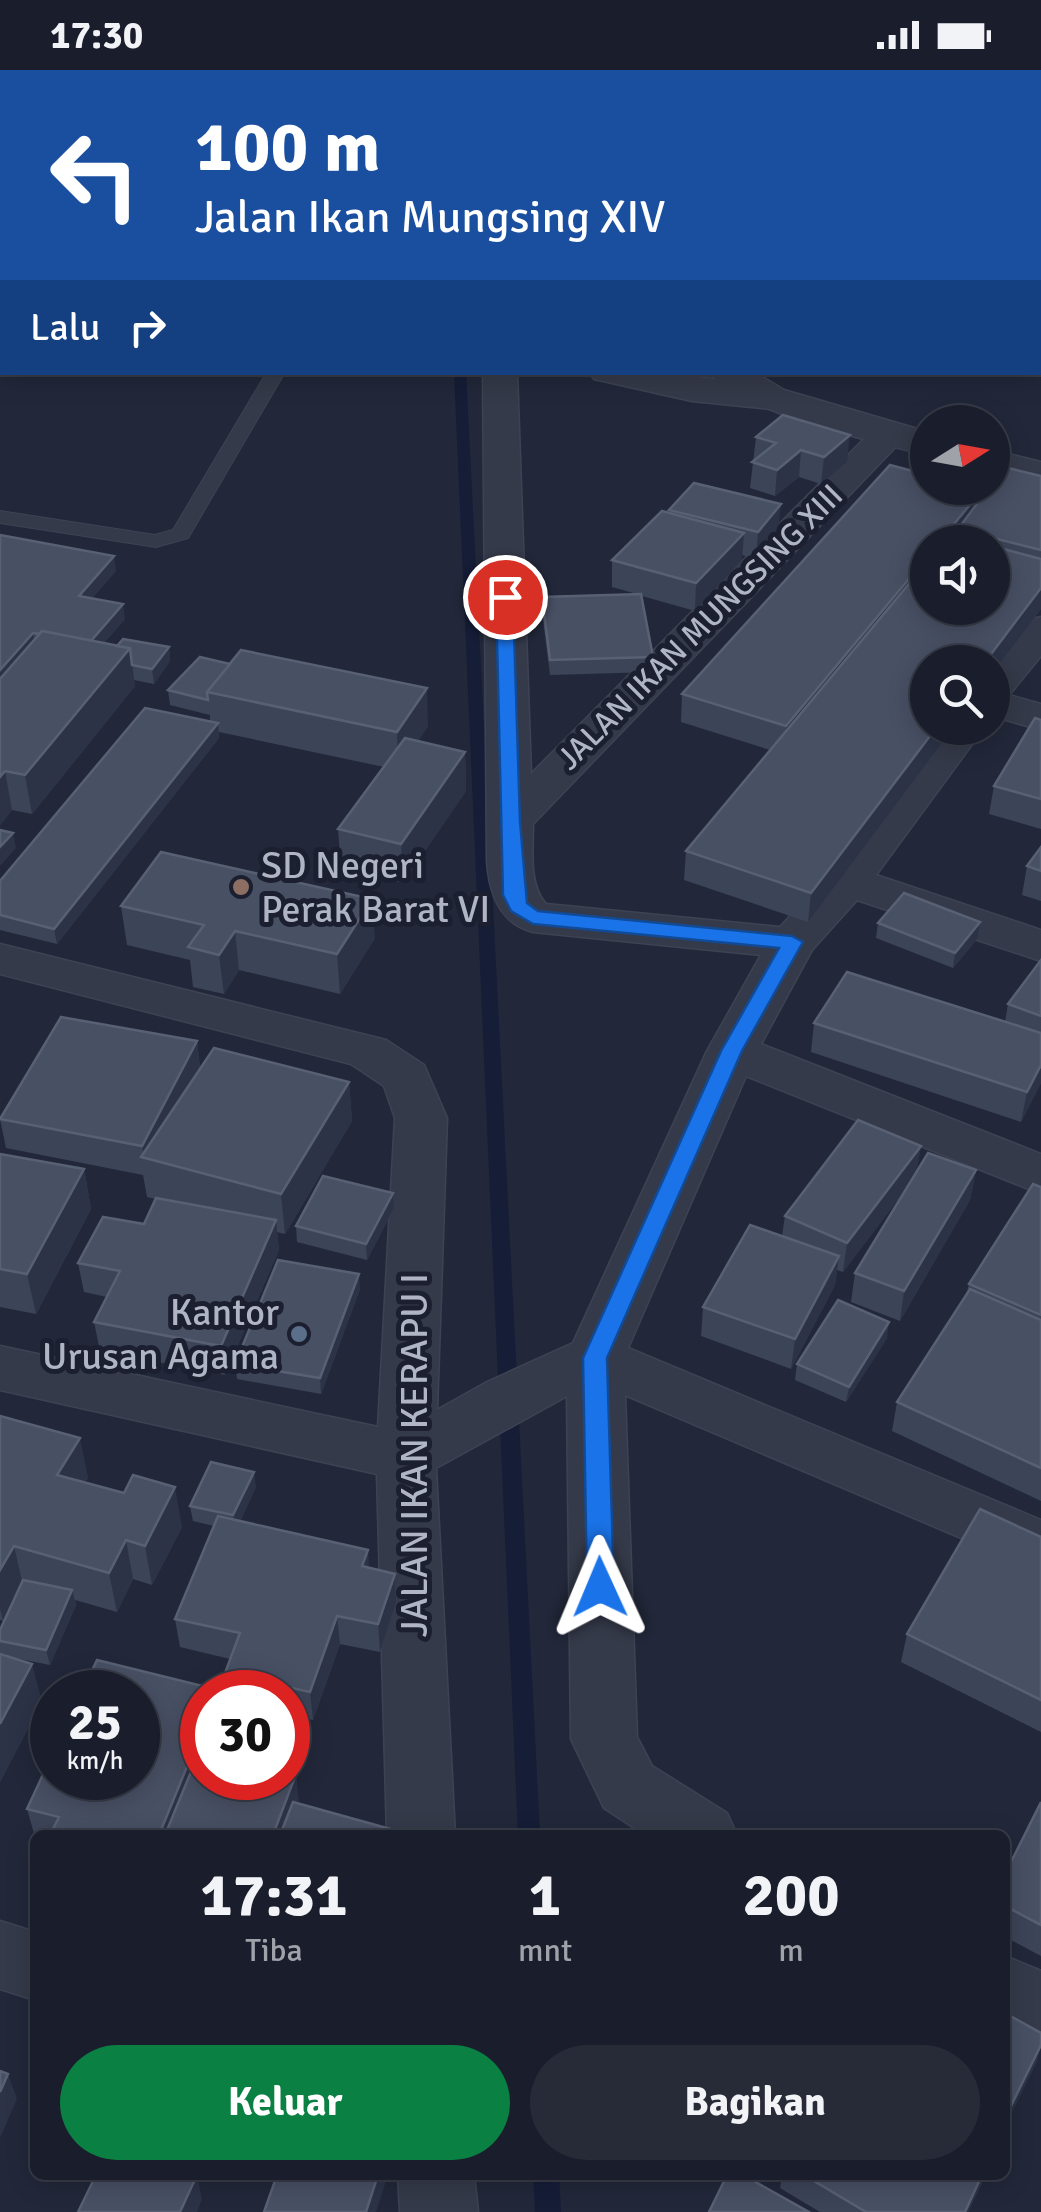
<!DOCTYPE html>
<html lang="id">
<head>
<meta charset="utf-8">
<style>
	:root { --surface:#1a1e2c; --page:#272b38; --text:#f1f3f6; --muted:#9fa2a9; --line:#383c48; --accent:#0b8043 }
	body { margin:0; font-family:Signika,sans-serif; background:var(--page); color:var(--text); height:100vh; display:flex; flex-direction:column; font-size:38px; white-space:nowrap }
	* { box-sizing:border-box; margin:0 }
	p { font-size:32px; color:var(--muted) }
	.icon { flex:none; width:55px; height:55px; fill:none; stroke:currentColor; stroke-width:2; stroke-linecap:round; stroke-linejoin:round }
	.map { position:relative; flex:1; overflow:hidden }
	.sheet { position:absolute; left:30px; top:1760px; width:980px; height:350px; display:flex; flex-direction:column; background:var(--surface); border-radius:15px; box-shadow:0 5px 25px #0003,0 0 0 2px var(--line) }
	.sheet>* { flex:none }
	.banner { position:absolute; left:0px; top:0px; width:1042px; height:305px; box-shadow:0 5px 25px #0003,0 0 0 2px var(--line); background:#1a4fa0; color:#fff; overflow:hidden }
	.needle { width:65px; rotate:79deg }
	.controls { position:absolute; left:910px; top:335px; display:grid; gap:20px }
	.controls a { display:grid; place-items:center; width:100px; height:100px; border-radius:50%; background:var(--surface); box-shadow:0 5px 25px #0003,0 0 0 2px var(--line); font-size:50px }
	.speed { position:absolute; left:30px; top:1600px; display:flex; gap:20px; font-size:50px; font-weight:700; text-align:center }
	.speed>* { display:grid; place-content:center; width:130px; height:130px; border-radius:50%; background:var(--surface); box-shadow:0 5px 25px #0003,0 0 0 2px var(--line); line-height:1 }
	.speed small { font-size:25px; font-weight:400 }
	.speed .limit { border:15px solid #d22; background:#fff; color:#111 }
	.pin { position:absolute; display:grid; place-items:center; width:85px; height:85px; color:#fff; margin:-42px; border:5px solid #fff; border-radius:50%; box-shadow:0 2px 10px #0007 }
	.me { position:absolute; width:110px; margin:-55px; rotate:359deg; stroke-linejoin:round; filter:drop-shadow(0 0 8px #0008) }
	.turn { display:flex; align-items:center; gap:35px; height:210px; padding:0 30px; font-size:45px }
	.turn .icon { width:130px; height:130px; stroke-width:2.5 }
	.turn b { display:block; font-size:70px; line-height:85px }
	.then { display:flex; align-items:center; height:95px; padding:0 30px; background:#0003; gap:20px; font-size:38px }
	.eta { display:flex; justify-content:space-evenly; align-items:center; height:170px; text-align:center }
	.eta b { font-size:60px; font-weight:800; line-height:70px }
	.action { display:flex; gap:20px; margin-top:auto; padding:20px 30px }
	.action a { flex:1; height:115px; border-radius:60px; background:var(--accent); color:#fff; font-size:40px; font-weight:800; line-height:115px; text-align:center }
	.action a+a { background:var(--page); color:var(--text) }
	.status { display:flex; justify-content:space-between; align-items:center; height:70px; padding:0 50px; background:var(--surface); direction:ltr }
	.status svg { height:28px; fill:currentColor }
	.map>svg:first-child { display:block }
	.pier { fill:#22283a }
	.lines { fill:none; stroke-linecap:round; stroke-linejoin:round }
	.stream { fill:#151d37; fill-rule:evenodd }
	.service-casing { stroke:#3e4353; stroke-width:2 }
	.minor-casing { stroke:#3e4353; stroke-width:3 }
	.tertiary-casing { stroke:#3e4353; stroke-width:3 }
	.motorway-casing { stroke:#3d4252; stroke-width:3 }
	.service { fill:#353a4a; fill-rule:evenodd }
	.minor { fill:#353a4a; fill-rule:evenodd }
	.tertiary { fill:#353a4a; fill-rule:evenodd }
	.motorway { fill:#706a52; fill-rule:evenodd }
	.wall { fill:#3c4458; fill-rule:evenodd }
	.shaded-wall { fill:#2c3347 }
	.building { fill:#485064; stroke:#586073; stroke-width:2.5 }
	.route { fill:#1a73e8; stroke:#114b97; stroke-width:2.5 }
	.education-dot { fill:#8d6e63; stroke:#1b1f2f; stroke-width:4 }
	.service-dot { fill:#5c6f8a; stroke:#1b1f2f; stroke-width:4 }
	.labels { text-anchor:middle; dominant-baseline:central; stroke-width:10; stroke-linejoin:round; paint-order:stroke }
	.far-street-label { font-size:32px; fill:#b0b5c6; stroke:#1b1f2f }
	.poi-label { font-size:38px; fill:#b0b5c6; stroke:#1b1f2f; text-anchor:start }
	.street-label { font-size:38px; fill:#b0b5c6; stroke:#1b1f2f }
</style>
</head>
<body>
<div class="status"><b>17:30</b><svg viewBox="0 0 49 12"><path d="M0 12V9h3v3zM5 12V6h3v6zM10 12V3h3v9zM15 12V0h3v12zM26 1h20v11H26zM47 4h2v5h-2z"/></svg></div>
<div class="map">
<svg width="1041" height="2142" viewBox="0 0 1041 2142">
	<rect width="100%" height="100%" fill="#22283a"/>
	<path class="pier" d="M0,0H493L2,2V7Z"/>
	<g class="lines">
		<g class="stream">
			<path d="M454,302H466L540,1765H518Z"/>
			<path d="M533,2105H559L561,2142H535Z"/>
		</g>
		<g class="service-casing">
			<path id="service" d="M267,302H285L188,468L156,477L0,453V441L155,465L173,460Z"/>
		</g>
		<g class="minor-casing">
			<g id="minor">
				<path d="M483,302H517L531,704L877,356L890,353L903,356L908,364L533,754C533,778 528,815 546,834L780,857L832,801L941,658H984L876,805L1041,860V891L857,830L812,880L761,974L1041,1084V1124L746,1006L628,1278L1041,1450V1502L625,1325L637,1667L652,1696L727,1743L737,1765H645L604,1738L571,1669L567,1326L436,1398L455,1765H387L377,1404L0,1320V1276L378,1357L395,1048L384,1016L351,994L0,904V874L386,970L424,995L447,1048L437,1340L487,1312L573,1273L707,981L761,885L533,862C499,853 489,823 487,791Z"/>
				<path d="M589,302H659L771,317L784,320L789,328L784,336L771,339L692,331L594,309Z"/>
				<path d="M1041,547V586L1009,625L1041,634V660L992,646V592L1027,550Z"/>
				<path d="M0,1851L35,1862V1930L0,1919Z"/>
				<path d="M1005,1886L1041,1901V1973L1005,1957Z"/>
				<path d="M398,2105H474L478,2142H400Z"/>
			</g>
		</g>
		<g class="tertiary-casing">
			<g id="tertiary">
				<rect x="0" y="166" width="2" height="20"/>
				<path d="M709,302H754L784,320L928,362V385C880,374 735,340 709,302Z"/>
				<path d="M992,380L1041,392V416L992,403Z"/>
			</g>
		</g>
		<g class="motorway-casing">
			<g id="motorway">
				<path d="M10,0H72L74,2H12Z"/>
				<path d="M290,0H361L363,2H292Z"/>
				<rect x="1040" y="15" width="1" height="19"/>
			</g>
		</g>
		<use href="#service" class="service"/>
		<use href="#minor" class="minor"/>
		<use href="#tertiary" class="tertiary"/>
		<use href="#motorway" class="motorway"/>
	</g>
	<g class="wall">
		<path d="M756,367L847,392L821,414L799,407L775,426L750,418Z"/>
		<path d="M1041,406V539L992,604V592L808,852L684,810L686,781L770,680L681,652L682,624L982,426ZM928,472H992V538Z"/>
		<path d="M669,440L778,461L756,489L742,485V490L695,541L642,526L653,587L652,602L550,605L542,542V527L637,524L612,517V490L669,442Z"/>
		<path d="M0,465L116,501L92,528L125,549L104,573L117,576L169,577L170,591L154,614L134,610L135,616L32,744L12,740L0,755Z"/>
		<path d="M200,587L428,656L418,671L465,682L466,721L403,813L341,798L338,759L384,697L219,662V668L57,874L0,860V811L210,652V645L170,635L168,620Z"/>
		<path d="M1041,650V759L989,744L994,716Z"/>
		<path d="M1041,777V831L1022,825L1027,796Z"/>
		<path d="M121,836L375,868L340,924L239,900L224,924L193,917L190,890L127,875Z"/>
		<path d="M980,852L978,868L953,898L876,868L878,853Z"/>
		<path d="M1041,890V1013L1021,1052L811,982L814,953L1005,952L1008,934Z"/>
		<path d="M197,971L200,998L349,1012L352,1051L285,1164L277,1162L279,1180L225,1305L100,1281L94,1252L107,1227L84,1222L78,1193L144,1154L156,1129L147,1127L143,1105L6,1078L0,1049Z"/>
		<path d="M921,1076L916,1101L976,1100L970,1130L900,1251L851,1232L855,1203L906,1119L843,1202L837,1200L835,1215L791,1299L701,1266L703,1237L782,1166L785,1146Z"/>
		<path d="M0,1084L84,1099L91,1139L36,1244L0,1237Z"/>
		<path d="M1041,1117V1431L892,1361L897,1332L966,1225L969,1214Z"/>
		<path d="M393,1123L394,1138L367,1190L297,1172L296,1156Z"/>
		<path d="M360,1219L321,1324L237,1309L235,1294Z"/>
		<path d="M887,1268L846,1332L795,1310L797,1294Z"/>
		<path d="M0,1346L88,1407L85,1413L182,1457L152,1515L133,1509L117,1542L75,1530L76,1535L50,1595L5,1586L42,1632L0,1712V1560L8,1542L3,1551L0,1550Z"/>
		<path d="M256,1417L240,1451L369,1498L395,1504L396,1532L380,1582L340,1574L313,1650L288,1644V1622H228L225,1603L230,1589L180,1577L175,1549L214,1456L193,1451L190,1436Z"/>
		<path d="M1041,1467V1662L901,1592L907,1564Z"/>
		<path d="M97,1590L219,1620V1622H202V1708H288V1702L296,1704L298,1734L412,1765H35V1767L27,1739L52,1685V1708H138V1622H82Z"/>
		<path d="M1041,1732V1886L1005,1867V1804Z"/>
		<path d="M35,1798V1829L30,1810Z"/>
		<path d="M782,2105H984L968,2142H820L780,2118Z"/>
	</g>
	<g class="shaded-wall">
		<path d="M850,365L847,392L821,414L824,387Z"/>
		<path d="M801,380L799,407L775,426L777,400Z"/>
		<path d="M983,419L979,446L958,459L956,472H939Z"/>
		<path d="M781,434L778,461L756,489L758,462Z"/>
		<path d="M744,463L742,490L695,541L696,513Z"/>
		<path d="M114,486L116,501L81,540L79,526Z"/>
		<path d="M928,486V509L783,684L786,656Z"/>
		<path d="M1041,518V539L992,604V592H985Z"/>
		<path d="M123,534L125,549L91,588L89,574Z"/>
		<path d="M33,563L36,578L0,617V600Z"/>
		<path d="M169,577L170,591L154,614L152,599Z"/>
		<path d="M130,578L135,616L32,744L25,705Z"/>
		<path d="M427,618L428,656L398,700L397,662Z"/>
		<path d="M218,653L219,668L57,874L54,859Z"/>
		<path d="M936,658H953L808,852L811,823Z"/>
		<path d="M465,682L466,721L403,813L401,774Z"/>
		<path d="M5,701L12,740L0,755V707Z"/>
		<path d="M13,763L16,778L0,796V777Z"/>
		<path d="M372,829L375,868L340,924L337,884Z"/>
		<path d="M980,852L978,868L953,898L955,883Z"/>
		<path d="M235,861L239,900L224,924L219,885Z"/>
		<path d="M197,971L200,1000L144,1088L142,1076Z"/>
		<path d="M1041,995V1013L1021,1052L1027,1022Z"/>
		<path d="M349,1012L352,1051L285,1164L281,1124Z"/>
		<path d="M921,1076L916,1106L843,1202L847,1173Z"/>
		<path d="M84,1099L91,1139L36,1244L27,1204Z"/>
		<path d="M976,1100L970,1130L900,1251L904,1221Z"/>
		<path d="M393,1123L394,1138L367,1190L366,1174Z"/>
		<path d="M276,1150L279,1180L225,1305L221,1276Z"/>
		<path d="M839,1186L835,1215L791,1299L795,1269Z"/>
		<path d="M359,1204L360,1219L321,1324L320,1308Z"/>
		<path d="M889,1252L887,1268L846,1332L849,1317Z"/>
		<path d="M80,1368L88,1407L66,1445L57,1405Z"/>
		<path d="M254,1402L256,1417L236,1461L233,1445Z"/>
		<path d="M175,1417L182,1457L152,1515L145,1476Z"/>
		<path d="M126,1470L133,1509L117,1542L109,1503Z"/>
		<path d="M14,1476L23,1515L3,1551L0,1539V1500Z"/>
		<path d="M368,1480L370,1508L362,1496Z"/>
		<path d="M395,1504L396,1532L380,1582L378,1554Z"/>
		<path d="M72,1520L76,1535L50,1595L46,1580Z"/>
		<path d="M337,1546L340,1574L313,1650L310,1622Z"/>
		<path d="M32,1594L42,1632L0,1712V1654Z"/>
		<path d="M202,1660V1700L176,1765H159Z"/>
		<path d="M296,1704L299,1732L287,1765H273Z"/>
		<path d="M1041,1975L1037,1992L1005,2056V2048Z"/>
		<path d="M8,2004L17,2029L0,2068V2022Z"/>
		<path d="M197,2105L202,2129L197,2142H180Z"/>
		<path d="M378,2105H388L376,2142H366Z"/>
		<path d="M982,2105H984L982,2114L968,2142H965Z"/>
	</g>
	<g class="building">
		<path d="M0,17H2V35L0,34Z"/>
		<path d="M783,345L850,365L824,387L801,380L777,400L752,392L776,373L756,367Z"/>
		<path d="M890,395L928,405V418H977L983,419L939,472H928V486L786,656L682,624Z"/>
		<path d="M1004,397L1041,406V480L958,459L989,418H992V413Z"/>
		<path d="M694,413L781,434L758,462L669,440Z"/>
		<path d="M662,441L744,463L696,513L612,490Z"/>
		<path d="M950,464L980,472H943Z"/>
		<path d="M0,465L114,486L79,526L123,534L91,571L42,561L39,564L33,563L0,600Z"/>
		<path d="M992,476L1041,489V518L985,592H928V658H936L811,823L686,781L928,491V538H992Z"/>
		<path d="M641,524L653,587L550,590L542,527Z"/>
		<path d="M42,561L130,578L25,705L5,701L0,707V609Z"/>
		<path d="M123,569L169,577L152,599L132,595L130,578L117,576Z"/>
		<path d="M241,580L427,618L397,662L207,622Z"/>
		<path d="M200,587L230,594L207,622L208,630L168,620Z"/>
		<path d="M145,638L218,653L54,859L0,845V811Z"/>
		<path d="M1035,648L1041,650V729L994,716Z"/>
		<path d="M405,668L465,682L401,774L338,759Z"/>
		<path d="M0,760L13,763L0,777Z"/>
		<path d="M1041,777V801L1027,796Z"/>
		<path d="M161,782L372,829L337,884L235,861L219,885L188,877L204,855L121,836Z"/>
		<path d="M904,823L980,852L955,883L878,853Z"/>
		<path d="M1041,890V946L1008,934Z"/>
		<path d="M847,902L1041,963V995L1027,1022L814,953Z"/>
		<path d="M61,947L197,971L142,1076L0,1049Z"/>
		<path d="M214,978L349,1012L281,1124L141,1087Z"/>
		<path d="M858,1050L921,1076L847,1173L785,1146Z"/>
		<path d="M928,1083L976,1100L904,1221L855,1203Z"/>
		<path d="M0,1084L84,1099L27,1204L0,1199Z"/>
		<path d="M323,1106L393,1123L366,1174L296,1156Z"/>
		<path d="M1033,1114L1041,1117V1245L969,1214Z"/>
		<path d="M156,1128L276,1150L221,1276L94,1252L120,1201L78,1193L103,1147L144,1154Z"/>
		<path d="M750,1155L839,1186L795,1269L703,1237Z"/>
		<path d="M278,1190L359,1204L320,1308L235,1294Z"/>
		<path d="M970,1219L1041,1250V1398L897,1332Z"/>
		<path d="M838,1230L889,1252L849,1317L797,1294Z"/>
		<path d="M0,1346L80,1368L57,1405L124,1423L133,1405L175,1417L145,1476L126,1470L109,1503L14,1476L0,1500Z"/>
		<path d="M211,1392L254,1402L233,1445L190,1436Z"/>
		<path d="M980,1439L1041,1467V1630L907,1564Z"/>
		<path d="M218,1446L368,1480L362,1496L395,1504L378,1554L337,1546L310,1622L225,1603L240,1563L175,1549Z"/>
		<path d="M23,1510L72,1520L46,1580L0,1571V1560Z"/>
		<path d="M0,1584L32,1594L0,1654Z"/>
		<path d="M97,1590L219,1620L218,1622H202V1660L159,1765H128L117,1762L115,1765H50L59,1747L27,1739L52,1685V1708H138V1622H82Z"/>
		<path d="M200,1680L202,1681V1708H288V1702L296,1704L273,1765H165Z"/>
		<path d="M293,1732L412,1765H280Z"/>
		<path d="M1041,1732V1855L1005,1836V1804Z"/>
		<path d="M35,1798V1811L30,1810Z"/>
		<path d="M1005,1943L1041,1963V1975L1005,2048Z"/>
		<path d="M0,2001L8,2004L0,2022Z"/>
		<path d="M96,2105H197L180,2142H78Z"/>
		<path d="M277,2105H378L366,2142H264Z"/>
		<path d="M727,2105H743L809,2142H709Z"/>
		<path d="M804,2105H982L965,2142H866Z"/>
	</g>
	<path class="route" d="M505,522L513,527L520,751L527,833L538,841L792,866L803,872L742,981L607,1288L614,1517L610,1525L600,1528L591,1525L587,1517L583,1288L721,981L779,878L533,854L511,841L503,825L496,527Z"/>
	<circle class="education-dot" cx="241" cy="817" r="10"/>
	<circle class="service-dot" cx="299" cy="1264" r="10"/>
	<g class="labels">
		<g class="far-street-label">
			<text transform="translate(700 557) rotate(-45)">JALAN IKAN MUNGSING XIII</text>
		</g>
		<g class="poi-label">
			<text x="261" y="795">SD Negeri<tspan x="261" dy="44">Perak Barat VI</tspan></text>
			<text x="279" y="1242" text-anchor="end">Kantor<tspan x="279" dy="44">Urusan Agama</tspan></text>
		</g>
		<g class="street-label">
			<text transform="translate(414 1385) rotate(-90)">JALAN IKAN KERAPU I</text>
		</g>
	</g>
</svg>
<div class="controls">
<a><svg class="needle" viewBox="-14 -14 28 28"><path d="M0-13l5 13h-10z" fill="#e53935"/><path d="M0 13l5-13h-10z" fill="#9fa2a9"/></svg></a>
<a><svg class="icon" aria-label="sound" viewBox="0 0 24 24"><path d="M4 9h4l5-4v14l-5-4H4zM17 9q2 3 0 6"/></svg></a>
<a><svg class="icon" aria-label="search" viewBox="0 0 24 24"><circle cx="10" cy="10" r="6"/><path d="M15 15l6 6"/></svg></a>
</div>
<div class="speed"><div>25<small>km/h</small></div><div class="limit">30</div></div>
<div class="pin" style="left:505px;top:527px;background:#d93025"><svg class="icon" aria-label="arrive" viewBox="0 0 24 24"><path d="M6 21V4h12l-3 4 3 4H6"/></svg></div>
<svg class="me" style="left:600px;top:1517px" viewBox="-20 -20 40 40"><path d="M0-17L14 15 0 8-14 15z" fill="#1a73e8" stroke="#fff" stroke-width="4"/></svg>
<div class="banner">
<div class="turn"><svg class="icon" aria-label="left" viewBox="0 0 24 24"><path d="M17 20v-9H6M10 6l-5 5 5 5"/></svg><div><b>100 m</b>Jalan Ikan Mungsing XIV</div></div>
<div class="then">Lalu<svg class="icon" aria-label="right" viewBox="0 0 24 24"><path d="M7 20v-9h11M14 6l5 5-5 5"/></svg></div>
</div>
<section class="sheet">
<div class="eta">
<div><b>17:31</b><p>Tiba</p></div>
<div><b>1</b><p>mnt</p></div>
<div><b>200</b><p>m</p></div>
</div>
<div class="action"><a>Keluar</a><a>Bagikan</a></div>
</section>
</div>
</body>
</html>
